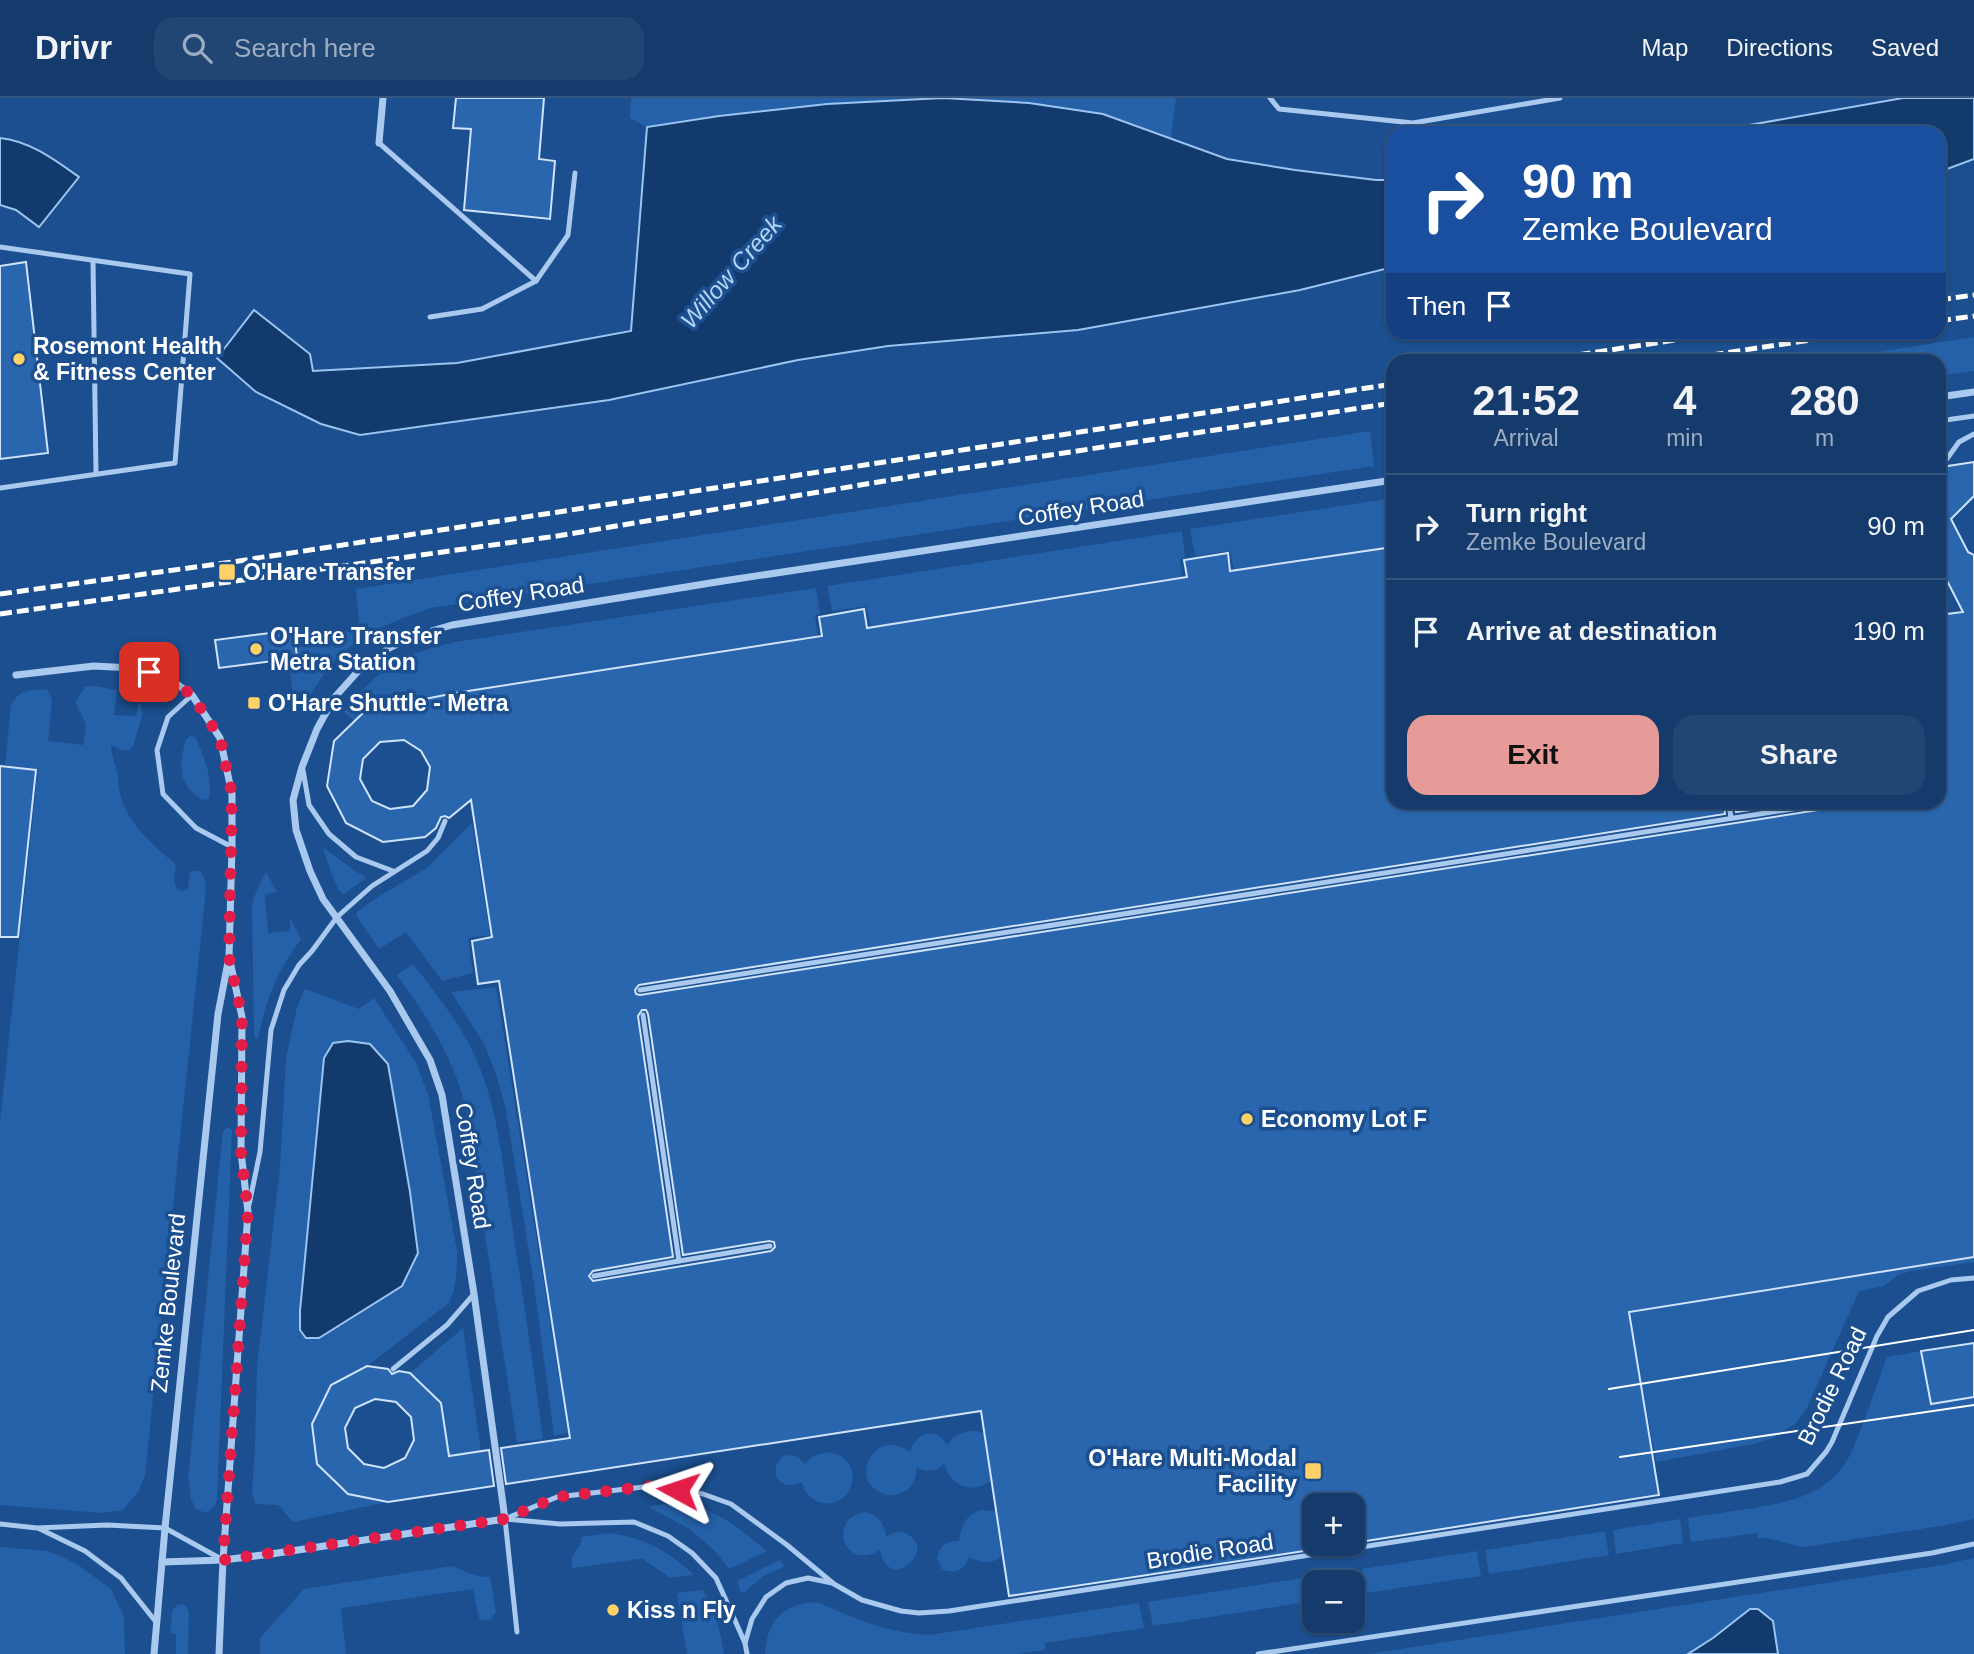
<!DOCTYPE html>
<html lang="en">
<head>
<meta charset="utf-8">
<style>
	:root { --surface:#143b6b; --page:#214673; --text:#f1f3f6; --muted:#9dadc1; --line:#33557e; --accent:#e69b98 }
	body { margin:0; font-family:Arial,sans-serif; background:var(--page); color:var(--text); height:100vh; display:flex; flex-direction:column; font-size:26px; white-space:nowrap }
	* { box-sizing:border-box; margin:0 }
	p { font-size:23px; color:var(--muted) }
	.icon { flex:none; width:38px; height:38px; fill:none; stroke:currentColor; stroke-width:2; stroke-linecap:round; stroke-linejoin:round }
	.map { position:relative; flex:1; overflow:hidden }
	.side { position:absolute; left:1386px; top:256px; width:560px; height:455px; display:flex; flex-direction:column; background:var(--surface); border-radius:21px; box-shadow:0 2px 5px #0004,0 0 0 2px var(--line) }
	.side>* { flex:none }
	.hud { position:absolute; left:1386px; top:28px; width:560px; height:214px; border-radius:21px; box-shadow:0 2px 5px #0004,0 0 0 2px var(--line); background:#1a4fa0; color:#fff; overflow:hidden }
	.fabs { position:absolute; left:1302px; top:1395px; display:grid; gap:14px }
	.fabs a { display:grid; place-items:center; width:63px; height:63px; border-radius:14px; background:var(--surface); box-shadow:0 2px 5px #0004,0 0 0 2px var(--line); font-size:35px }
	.pin { position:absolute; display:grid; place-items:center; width:60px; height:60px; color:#fff; margin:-30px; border-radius:14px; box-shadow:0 4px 10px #0006 }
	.me { position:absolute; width:77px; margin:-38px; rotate:275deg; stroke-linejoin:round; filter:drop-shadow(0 0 5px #0008) }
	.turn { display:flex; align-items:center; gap:24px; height:147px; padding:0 21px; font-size:32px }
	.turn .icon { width:91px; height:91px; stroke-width:2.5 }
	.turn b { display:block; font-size:49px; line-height:60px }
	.then { display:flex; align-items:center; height:66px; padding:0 21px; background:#0003; gap:14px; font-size:26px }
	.eta { display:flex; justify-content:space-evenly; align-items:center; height:119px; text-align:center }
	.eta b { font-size:42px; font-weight:800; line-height:49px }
	.button { display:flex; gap:14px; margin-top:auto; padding:14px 21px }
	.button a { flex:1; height:80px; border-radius:21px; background:var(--accent); color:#111; font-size:28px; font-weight:800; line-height:80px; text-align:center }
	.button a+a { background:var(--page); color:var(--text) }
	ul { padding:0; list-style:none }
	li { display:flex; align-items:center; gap:21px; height:105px; padding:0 21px; border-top:2px solid var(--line) }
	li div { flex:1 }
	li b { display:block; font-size:26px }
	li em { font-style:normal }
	header { display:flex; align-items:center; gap:42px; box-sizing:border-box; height:98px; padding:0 35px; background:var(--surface); border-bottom:2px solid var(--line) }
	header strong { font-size:33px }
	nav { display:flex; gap:38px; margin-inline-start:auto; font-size:24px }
	.search { width:490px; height:63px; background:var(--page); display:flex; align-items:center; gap:18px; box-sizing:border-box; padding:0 24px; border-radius:21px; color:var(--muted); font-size:26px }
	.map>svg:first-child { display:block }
	.green { fill:#2461a8 }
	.water { fill:#123a6d; stroke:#9cc4f0; stroke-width:2 }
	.building { fill:#2a66ad; stroke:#cfe3fa; stroke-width:2; fill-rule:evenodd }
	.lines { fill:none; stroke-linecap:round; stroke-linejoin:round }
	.lane { stroke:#a9c9ee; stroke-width:5 }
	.street { stroke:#a9c9ee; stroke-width:7 }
	.tram { stroke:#fff; stroke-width:2 }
	.rail { stroke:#fff; stroke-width:5; stroke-dasharray:12 5; stroke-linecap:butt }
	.route { stroke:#e11d48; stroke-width:12; stroke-dasharray:0 21.6 }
	.poi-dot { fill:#ffd166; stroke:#1b4f8f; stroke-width:2.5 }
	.labels { text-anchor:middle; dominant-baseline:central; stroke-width:7; stroke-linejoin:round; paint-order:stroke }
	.poi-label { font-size:23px; font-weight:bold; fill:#fff; stroke:#1b4f8f; text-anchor:start }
	.street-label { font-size:23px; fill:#fff; stroke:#1b4f8f }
	.water-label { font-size:24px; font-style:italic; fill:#b5d3f5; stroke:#1b4f8f }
</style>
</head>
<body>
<header>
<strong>Drivr</strong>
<div class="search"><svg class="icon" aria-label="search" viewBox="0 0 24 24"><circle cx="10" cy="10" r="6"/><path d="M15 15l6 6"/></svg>Search here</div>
<nav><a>Map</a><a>Directions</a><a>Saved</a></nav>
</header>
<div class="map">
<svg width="1974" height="1556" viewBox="0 0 1974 1556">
	<rect width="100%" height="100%" fill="#1b4f8f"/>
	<g class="green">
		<path d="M631,0H943L827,6L719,18L647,29L630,20Z"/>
		<path d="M960,0H1176L1171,40L1103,16L1029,5Z"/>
		<path d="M1974,239V273L1939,278V262H1825Z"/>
		<path d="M1370,333L1374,368L430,510C394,523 358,536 332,566C321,578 314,593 304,606L293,601L289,561L297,560L295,542L352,532L359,525L356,491Z"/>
		<path d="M1393,400V449L1234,472L1230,453L1195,458L1190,431Z"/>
		<path d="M1182,433L1185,460L1180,461L1182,480L871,529L866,508L832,513L827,488Z"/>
		<path d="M816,490L820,516L815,517L818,539L355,623L344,615C379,569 399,557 455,544Z"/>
		<path d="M95,588L117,592L114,617L136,618L139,602L143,615L133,648L130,652H121L111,647C111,657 115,664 117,674C119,681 118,688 120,695C127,727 153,746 176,767L174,783L177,791L183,793L188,791L190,774C204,768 205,781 206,791L145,1377L138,1394L123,1412L102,1415L0,1407V1023L38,671L5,667L11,608C20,590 28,593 47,591L52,602L48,643L83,647L86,626L75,604L85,589Z"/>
		<path d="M190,638L195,639C204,658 213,680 209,701C202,703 200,701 194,696C176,680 181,661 186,641Z"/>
		<path d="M472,725L490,837L468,840L473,875L442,883L406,834L379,851L356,817L357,814L378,799L428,769Z"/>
		<path d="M323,749L355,773L365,778V781L344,796L340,794L331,775Z"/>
		<path d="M266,774L277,794L265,796L268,835L290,833V819L301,841C277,874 266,901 258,941L254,938L252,809L253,801Z"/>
		<path d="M413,866C435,894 457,921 473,954C497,1004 502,1060 510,1114C522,1190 533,1265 543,1341L517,1344L465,1007C452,956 427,919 397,877Z"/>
		<path d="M496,889L568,1335L554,1338L534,1186L506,1012L496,976L484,946L451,894Z"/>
		<path d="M305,891L359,911L374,900L416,965L428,996L457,1153C457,1172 457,1188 449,1205L367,1268L331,1287L312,1326L318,1366L348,1396L388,1404L293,1424L278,1407L255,1406L252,1394L255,1347L257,1268L280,1070L286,960L297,909Z"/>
		<path d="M227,1029L232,1032L217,1402L214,1409L206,1415L196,1411L191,1401L188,1380L223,1033Z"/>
		<path d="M1974,1159V1164L1911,1173L1898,1177L1884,1188L1859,1193L1806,1312L1795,1326L1773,1340L1754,1346L1656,1364L1629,1213Z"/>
		<path d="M463,1230L481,1353L449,1358L441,1305L410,1275Z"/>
		<path d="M1921,1253L1931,1306L1974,1299V1421L1946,1427L1804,1449C1789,1448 1774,1439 1758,1440L1757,1435L1691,1444L1688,1420C1707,1417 1727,1414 1747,1411C1789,1404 1830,1398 1851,1355C1865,1324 1875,1290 1887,1259Z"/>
		<path d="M968,1333H977L986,1336L995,1380C975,1397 952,1391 944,1366C936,1374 927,1375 917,1369C916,1380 913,1391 901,1395C894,1398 886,1398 880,1394C848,1378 877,1329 910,1354C916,1333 936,1328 947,1347L954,1339Z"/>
		<path d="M826,1354C870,1358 854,1415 819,1404C810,1401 804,1393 802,1384C791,1389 783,1389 776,1378V1368L782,1359C792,1355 798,1358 805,1366L811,1359Z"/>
		<path d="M671,1405C717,1409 733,1426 767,1453L729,1471L715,1453L688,1430L650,1410L651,1408Z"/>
		<path d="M981,1412L994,1413L1001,1417L1006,1454C995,1466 984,1467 969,1459C965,1472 955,1477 942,1471L937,1460C940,1447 946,1443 959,1443C961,1428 966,1416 981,1412Z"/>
		<path d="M865,1414C879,1417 884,1425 886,1439C892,1435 899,1432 907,1436C939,1453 887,1496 880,1452C845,1474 826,1421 865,1414Z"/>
		<path d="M1680,1421L1683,1445L1616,1456L1613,1432Z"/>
		<path d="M1605,1433L1609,1457L1489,1476L1485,1452Z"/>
		<path d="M608,1435C643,1439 669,1453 694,1477L670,1480L643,1461H639L572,1470V1460L581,1444V1439Z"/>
		<path d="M0,1449L48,1453L77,1466L111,1491L124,1519L125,1556H0Z"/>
		<path d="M1477,1453L1481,1478L1366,1495L1362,1471Z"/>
		<path d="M1974,1460V1556H1368L1942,1467Z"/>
		<path d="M779,1462L784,1467L783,1469L763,1478L745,1494L741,1495L737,1483Z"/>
		<path d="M452,1468C464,1473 477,1480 490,1479L496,1514L490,1522H482L479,1520L473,1491L341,1510L346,1556H260V1540L304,1491Z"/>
		<path d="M1354,1472L1358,1496L1353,1497V1484H1314V1503L1153,1528L1148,1504Z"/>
		<path d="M703,1492C716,1512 720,1533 724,1556H687L677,1495Z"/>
		<path d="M812,1504L820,1505C858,1522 886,1534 929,1537L1139,1505L1144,1530L1045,1545V1552L1017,1556H765C767,1525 780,1508 812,1504Z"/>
		<path d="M183,1506L187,1509L189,1515L188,1556H176V1536L170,1535L172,1513L177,1507Z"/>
	</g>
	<g class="water">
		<path d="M943,0L1029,5L1103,16L1227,61L1295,72L1376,82H1393V169L1300,192L1078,232L888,248L798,262L609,302L360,337L321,326L256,294L217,260L254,212L310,256L313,273L457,265L631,233L647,29L719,18L827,6Z"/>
		<path d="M1903,0H1974V61L1939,74V35H1704Z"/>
		<path d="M0,40C30,43 55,62 79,79L39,129L16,112L0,107Z"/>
		<path d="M348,943L370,946L388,966L410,1094L418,1155L402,1188L319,1240H306L300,1232V1213L324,960L333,945Z"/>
		<path d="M1750,1511H1758L1773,1523L1778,1556H1688L1713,1540Z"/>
	</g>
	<g class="building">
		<path d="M456,0H544L539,61L555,63L550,121L464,112L471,31L453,30Z"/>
		<path d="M26,164L48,355L0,361V168Z"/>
		<path d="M1974,364V398L1951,421L1968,454L1974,457V1159L1629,1214L1659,1397L1353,1445V1407H1314V1446H1350L1009,1498L981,1313L506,1386L501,1350L570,1340L499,883L478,886L472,843L492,839L471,702L449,720L445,718L441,719L436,730L425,739L383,744L346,725L327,688L334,643L365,613L455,595L822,538L819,519L864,511L867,530L1187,479L1184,462L1228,455L1230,473L1393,449V704H1724L1725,716L639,887L635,892L636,896L640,897L1837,709L1840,708L1841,704H1939V517L1963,514L1939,467V374L1944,373L1948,368ZM404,642L421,653L430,669L427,692L413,708L390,711L372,703L360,681L363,661L380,644ZM642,912H646L648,916L683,1157L769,1143L774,1144L775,1149L771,1153L593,1183L589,1178L593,1173L673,1159L638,918Z"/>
		<path d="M294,532L297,560L219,570L215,542Z"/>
		<path d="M0,668L36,672L18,839H0Z"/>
		<path d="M1734,704H1805L1736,714Z"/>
		<path d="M1974,1245V1299L1931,1306L1921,1253Z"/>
		<path d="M367,1268L388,1271L392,1276L399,1273L410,1275L441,1305L449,1358L489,1352L494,1388L388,1404L348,1396L317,1366L312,1326L331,1287ZM375,1301L396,1304L411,1319L414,1342L405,1360L384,1370L364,1366L348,1350L345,1330L355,1310Z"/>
	</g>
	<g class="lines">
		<g class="lane">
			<path d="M1270,0L1279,11L1413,25L1560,0"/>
			<path d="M379,45L536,183L568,137L575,75"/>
			<path d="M0,149L190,176L175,365L0,390"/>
			<path d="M93,163L96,375"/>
			<path d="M430,219L482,211L536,183"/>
			<path d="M1939,323L1974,318"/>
			<path d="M1941,369L1959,344L1974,336"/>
			<path d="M192,597L168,619L157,652L163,696L196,730L232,749"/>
			<path d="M303,672L309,707L329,736L356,759L393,773"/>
			<path d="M1729,704L1731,720"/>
			<path d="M640,892L1836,704"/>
			<path d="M249,1107L260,1054L271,932L284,892L299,867L312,853L337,819L372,788L427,753L438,740L445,723"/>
			<path d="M679,1163L770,1148"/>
			<path d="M594,1178L679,1163L643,917"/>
			<path d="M393,1271L447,1227L474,1196"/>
			<path d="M505,1421L557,1399L652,1388L703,1396L731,1406L787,1447L834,1486L862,1502L901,1513L919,1515L949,1513L1780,1384L1807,1376L1826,1354L1832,1344L1877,1238L1888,1219L1918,1193L1951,1182L1974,1180"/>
			<path d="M505,1421L517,1534"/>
			<path d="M506,1421L560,1426L634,1424L668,1438L692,1455L716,1480L745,1545L747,1556"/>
			<path d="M0,1426L37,1430L107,1427L165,1430L223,1462"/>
			<path d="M40,1431L85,1453L121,1480L156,1524"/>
			<path d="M745,1545L752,1521L766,1499L786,1485L808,1480L832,1485"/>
			<path d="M1258,1556L1932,1455L1974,1446"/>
		</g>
		<g class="street">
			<path d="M379,45L383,0"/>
			<path d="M1939,299L1974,294"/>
			<path d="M16,577L94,568L132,570L166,578L192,597L220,640L232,696V749L229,859L218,916L165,1430L154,1556"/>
			<path d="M162,1464L223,1462L271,1456L505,1421L474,1196L442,997L430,962L390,893L323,801L310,773L296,732L293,702L302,669L317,631L334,600L360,571L391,549L414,538L452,527L723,483L1393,382"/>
			<path d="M219,1556L223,1462L248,1114L241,1054L242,919L230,863"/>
		</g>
		<g class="tram">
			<path d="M1609,1291L1974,1232"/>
			<path d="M1620,1359L1974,1307"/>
		</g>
		<g class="rail">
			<path d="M1939,202L1974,197"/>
			<path d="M1939,223L1974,218"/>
			<path d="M1545,262L1727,234"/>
			<path d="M1678,262L1864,234"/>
			<path d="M0,496L232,464L1393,286"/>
			<path d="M0,516L557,438L932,375L1393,305"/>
		</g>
	</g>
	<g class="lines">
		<path class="route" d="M149,574L166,579L192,597L220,640L232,696L229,859L242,919L241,1054L248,1114L223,1462L505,1421L557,1399L652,1388L678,1392"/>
	</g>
	<g class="poi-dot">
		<circle cx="19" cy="261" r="7"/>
		<rect x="218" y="465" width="18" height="18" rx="3.5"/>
		<circle cx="256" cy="551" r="7"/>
		<rect x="247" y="598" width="14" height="14" rx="3.5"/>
		<circle cx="1247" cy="1021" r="7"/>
		<rect x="1304" y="1364" width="18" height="18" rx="3.5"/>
		<circle cx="613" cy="1512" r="7"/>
	</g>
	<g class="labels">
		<g class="poi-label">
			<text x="33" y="248">Rosemont Health<tspan x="33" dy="26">&amp; Fitness Center</tspan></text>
			<text x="243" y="474">O'Hare Transfer</text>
			<text x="270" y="538">O'Hare Transfer<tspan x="270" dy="26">Metra Station</tspan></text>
			<text x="268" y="605">O'Hare Shuttle - Metra</text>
			<text x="1261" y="1021">Economy Lot F</text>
			<text x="1297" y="1360" text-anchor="end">O'Hare Multi-Modal<tspan x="1297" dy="26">Facility</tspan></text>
			<text x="627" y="1512">Kiss n Fly</text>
		</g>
		<g class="street-label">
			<text transform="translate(1081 410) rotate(-9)">Coffey Road</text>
			<text transform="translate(521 496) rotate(-9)">Coffey Road</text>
			<text transform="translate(473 1068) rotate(81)">Coffey Road</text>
			<text transform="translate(168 1205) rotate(-84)">Zemke Boulevard</text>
			<text transform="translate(1832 1288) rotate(-64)">Brodie Road</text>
			<text transform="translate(1210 1453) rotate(-9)">Brodie Road</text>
		</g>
		<g class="water-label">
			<text transform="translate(731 174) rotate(-49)">Willow Creek</text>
		</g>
	</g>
</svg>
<div class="fabs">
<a>+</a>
<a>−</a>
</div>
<div class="pin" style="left:149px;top:574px;background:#d93025"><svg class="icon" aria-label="arrive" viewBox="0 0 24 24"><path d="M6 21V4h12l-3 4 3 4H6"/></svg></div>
<svg class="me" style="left:678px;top:1392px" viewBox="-20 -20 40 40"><path d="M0-17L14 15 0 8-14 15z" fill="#e11d48" stroke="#fff" stroke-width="4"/></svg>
<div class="hud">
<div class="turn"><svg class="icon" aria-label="right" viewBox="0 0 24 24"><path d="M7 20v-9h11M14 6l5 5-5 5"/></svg><div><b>90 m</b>Zemke Boulevard</div></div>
<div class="then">Then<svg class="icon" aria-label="arrive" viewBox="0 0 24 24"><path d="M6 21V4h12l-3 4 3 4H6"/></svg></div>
</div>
<section class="side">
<div class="eta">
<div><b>21:52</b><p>Arrival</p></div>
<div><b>4</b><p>min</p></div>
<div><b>280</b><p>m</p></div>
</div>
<ul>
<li><svg class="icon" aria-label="right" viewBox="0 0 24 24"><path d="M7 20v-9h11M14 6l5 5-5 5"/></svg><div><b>Turn right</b><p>Zemke Boulevard</p></div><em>90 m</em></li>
<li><svg class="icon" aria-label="arrive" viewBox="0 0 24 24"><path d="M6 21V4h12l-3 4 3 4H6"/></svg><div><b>Arrive at destination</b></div><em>190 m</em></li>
</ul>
<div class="button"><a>Exit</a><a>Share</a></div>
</section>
</div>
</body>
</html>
